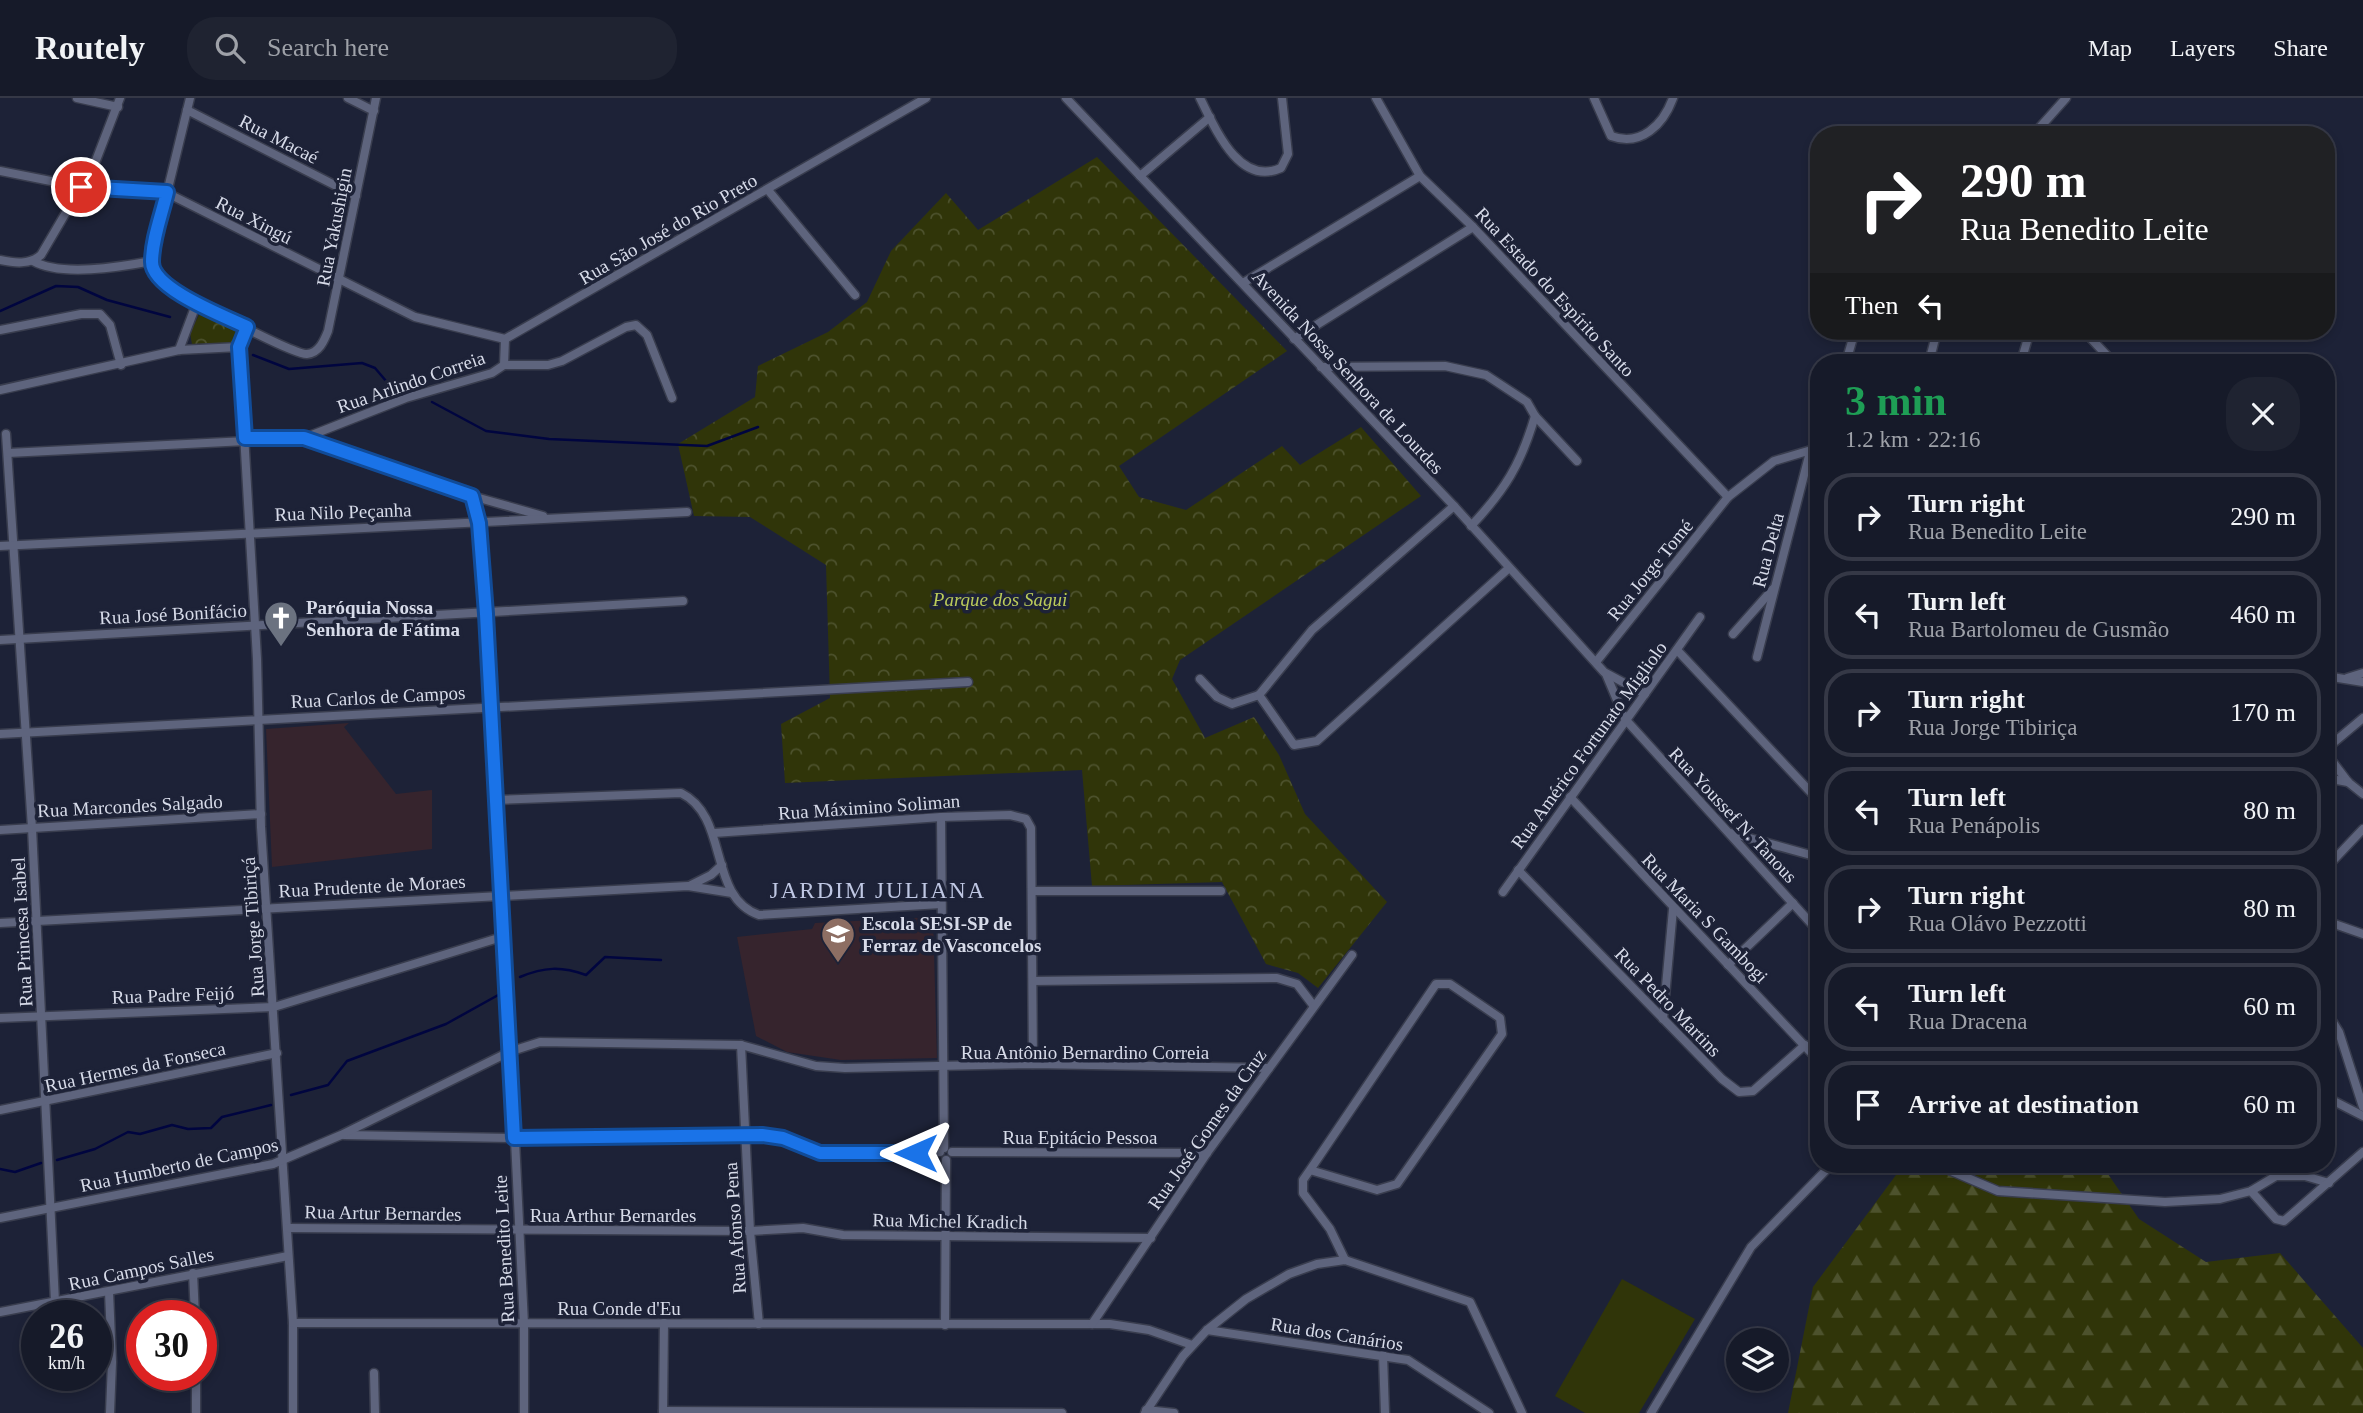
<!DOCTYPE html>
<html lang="en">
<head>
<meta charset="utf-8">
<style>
	:root { --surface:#161a29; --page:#1f2331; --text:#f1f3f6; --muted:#9ea1a8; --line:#353846 }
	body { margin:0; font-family:Georgia,serif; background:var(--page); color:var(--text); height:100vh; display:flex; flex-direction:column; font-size:26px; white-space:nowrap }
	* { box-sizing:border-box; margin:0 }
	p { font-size:23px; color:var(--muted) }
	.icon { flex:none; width:38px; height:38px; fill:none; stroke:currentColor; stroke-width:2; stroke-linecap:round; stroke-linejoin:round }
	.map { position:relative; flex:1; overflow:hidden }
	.panel { position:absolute; left:1810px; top:256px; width:525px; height:819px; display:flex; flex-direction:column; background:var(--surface); border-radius:28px; box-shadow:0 4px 10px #0003,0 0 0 2px var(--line) }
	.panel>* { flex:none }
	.guide { position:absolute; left:1810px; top:28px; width:525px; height:214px; border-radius:28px; box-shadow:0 4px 10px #0003,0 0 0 2px var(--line); background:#202124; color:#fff; overflow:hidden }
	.buttons { position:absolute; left:1726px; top:1230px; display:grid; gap:14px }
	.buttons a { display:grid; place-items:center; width:63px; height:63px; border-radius:50%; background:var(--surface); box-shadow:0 4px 10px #0003,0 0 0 2px var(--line); font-size:35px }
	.speed { position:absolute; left:21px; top:1202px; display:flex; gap:14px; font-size:35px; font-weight:700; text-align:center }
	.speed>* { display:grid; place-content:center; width:91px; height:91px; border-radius:50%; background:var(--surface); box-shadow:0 4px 10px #0003,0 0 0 2px var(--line); line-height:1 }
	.speed small { font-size:18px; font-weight:400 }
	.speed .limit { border:10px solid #d22; background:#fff; color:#111 }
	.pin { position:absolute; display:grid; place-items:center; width:60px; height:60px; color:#fff; margin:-30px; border:4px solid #fff; border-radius:50%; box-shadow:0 2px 7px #0007 }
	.me { position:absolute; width:77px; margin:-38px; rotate:270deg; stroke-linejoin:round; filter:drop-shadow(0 0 5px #0008) }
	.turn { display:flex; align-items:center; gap:24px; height:147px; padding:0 35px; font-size:32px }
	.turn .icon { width:91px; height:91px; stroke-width:2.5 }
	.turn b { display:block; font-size:49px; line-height:60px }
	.then { display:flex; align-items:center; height:66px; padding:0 35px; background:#0003; gap:14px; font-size:26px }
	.round { display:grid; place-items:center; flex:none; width:74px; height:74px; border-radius:28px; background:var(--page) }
	.head { display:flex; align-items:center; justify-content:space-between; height:119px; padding:0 35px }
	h1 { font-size:42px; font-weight:800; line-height:52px; color:#1e9e55 }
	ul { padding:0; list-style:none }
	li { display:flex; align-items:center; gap:21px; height:88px; margin:0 14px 10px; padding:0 21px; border:4px solid var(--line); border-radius:28px }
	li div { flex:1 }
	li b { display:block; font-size:26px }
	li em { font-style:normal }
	header { display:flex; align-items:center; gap:42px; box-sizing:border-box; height:98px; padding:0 35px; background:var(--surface); border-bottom:2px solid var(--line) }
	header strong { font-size:33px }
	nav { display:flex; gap:38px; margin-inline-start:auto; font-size:24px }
	.search { width:490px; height:63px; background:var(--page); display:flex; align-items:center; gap:18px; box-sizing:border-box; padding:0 24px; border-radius:28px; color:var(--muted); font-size:26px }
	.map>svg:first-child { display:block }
	.education { fill:#36242d }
	.forest { fill:url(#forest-firs) }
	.park { fill:url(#park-crowns) }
	.pitch { fill:#303509 }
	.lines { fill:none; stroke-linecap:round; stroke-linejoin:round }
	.stream { stroke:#00053f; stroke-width:2.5 }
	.minor-casing { stroke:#393d4e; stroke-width:11 }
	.minor { stroke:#5e647d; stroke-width:8 }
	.route-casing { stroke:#114b97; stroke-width:18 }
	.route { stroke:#1a73e8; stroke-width:12 }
	.labels { text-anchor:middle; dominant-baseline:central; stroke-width:7; stroke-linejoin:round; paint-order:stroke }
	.street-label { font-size:19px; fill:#d7dbe9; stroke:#1d2237 }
	.park-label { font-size:19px; font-style:italic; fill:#bbcb5a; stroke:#1d2237 }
	.poi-label { font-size:19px; font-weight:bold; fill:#d7dbe9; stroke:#1d2237; text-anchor:start }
	.quarter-label { font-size:23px; letter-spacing:2px; fill:#bfc7e3; stroke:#1d2237 }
</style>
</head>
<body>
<header>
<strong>Routely</strong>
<div class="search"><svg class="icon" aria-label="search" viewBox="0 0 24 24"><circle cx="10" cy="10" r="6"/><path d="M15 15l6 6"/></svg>Search here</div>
<nav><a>Map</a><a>Layers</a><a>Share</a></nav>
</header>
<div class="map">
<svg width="2363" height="1315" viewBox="0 0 2363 1315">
	<defs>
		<pattern id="forest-firs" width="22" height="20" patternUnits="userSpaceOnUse" patternTransform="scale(1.75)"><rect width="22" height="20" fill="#303509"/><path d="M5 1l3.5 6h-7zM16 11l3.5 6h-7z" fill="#4d522d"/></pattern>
		<pattern id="park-crowns" width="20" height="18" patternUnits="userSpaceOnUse" patternTransform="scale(1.75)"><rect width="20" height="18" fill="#303509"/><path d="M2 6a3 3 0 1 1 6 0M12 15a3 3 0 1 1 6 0" fill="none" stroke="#4d522d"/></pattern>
	</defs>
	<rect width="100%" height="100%" fill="#1d2237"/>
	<g class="education">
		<path d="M349,625L344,629L396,696L432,692V751L272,769L266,631Z"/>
		<path d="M933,819L937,960L841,962L787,954L756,938L737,839L812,831L815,825Z"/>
	</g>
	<path class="forest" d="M1898,1066H2101L2139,1121L2206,1164L2280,1155L2363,1250V1315H1788L1813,1189L1896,1077Z"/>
	<g class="park">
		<path d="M1097,59L1287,253L1119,368L1139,399L1186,412L1282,348L1300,367L1361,329L1421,398L1180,562L1172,581L1205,640L1254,619L1279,657L1305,716L1387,804L1318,890L1298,875L1266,866L1222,784L1092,788L1082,672L785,685L781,626L830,600L826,467L750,419L694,418L678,346L755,299L758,268L828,234L867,204L891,153L946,95L978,132Z"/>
		<path d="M201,213L233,228L237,232L232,245L192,246L190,235Z"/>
	</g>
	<path class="pitch" d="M1622,1181L1695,1221L1639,1315H1585L1555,1298Z"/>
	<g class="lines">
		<g class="stream">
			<path d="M0,213L56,188L78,189L107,202L170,219"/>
			<path d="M253,257L289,271L362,265L375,270L392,290"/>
			<path d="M432,304L486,333L549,341L707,348L758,329"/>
			<path d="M520,879C544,869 561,868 586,877L605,859L661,862"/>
			<path d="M291,997L328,987L347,963L446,926L500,896"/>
			<path d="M57,1062L95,1051L128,1034L140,1036L172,1027L188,1031L211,1030L222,1019L271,1007"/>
			<path d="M0,1071L15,1074L41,1065"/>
		</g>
		<g class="minor-casing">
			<g id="minor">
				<path d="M77,0L118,9"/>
				<path d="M190,0L156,140L152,163L156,178C167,191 293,257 307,256C319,255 324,243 328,233L376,0"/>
				<path d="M348,0L374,13"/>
				<path d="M1066,0L1454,408L1604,574L1645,596"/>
				<path d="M1200,0C1215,30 1239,89 1281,70L1288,56L1282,0"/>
				<path d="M1376,0L1420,78L1473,129L1728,399"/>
				<path d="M1594,0L1611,38C1641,49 1663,27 1673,0"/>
				<path d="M187,12L356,98"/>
				<path d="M2033,37L2066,0"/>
				<path d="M0,73L81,89L167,95L415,219L505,241L926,0"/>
				<path d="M1140,78L1210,19"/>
				<path d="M768,92L855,197"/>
				<path d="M0,162C14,165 30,167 41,157L95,65L120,0"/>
				<path d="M33,163C61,179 120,169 152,163"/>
				<path d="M1243,185L1420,78"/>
				<path d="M247,229L239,249L257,561L261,729L293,1225V1315"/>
				<path d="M0,232L81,216H100L110,227L121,267"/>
				<path d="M2084,233L2113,264"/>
				<path d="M1294,241L1473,129"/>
				<path d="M179,252L197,204"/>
				<path d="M1846,264L1855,233"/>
				<path d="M1929,264L1937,233"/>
				<path d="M2021,264L2030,233"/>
				<path d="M504,267H548L562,263L626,229L636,227L647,237L672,300"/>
				<path d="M1321,269L1445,268L1486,277L1527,304L1535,318L1577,363"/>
				<path d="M0,292L179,252L239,249"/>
				<path d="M6,336L32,730L55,1204"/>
				<path d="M304,340L406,300L492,275L504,267L505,241"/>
				<path d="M8,355L304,340L472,398L543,418"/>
				<path d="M472,398L479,424L486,516L505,838L524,1226V1315"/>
				<path d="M1471,428C1505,392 1521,366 1535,318"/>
				<path d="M0,448L687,414"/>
				<path d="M1733,536L1773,491"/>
				<path d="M0,542L683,503"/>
				<path d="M1677,552L1818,702"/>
				<path d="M1757,559L1810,354"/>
				<path d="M1596,564L1728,399L1774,363L1818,350"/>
				<path d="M1606,576L1625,621L1818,833"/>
				<path d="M2326,578L2363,584"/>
				<path d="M2347,580L2363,575"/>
				<path d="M1200,581L1217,599L1232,606L1259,597"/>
				<path d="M1259,597L1294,647L1317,643L1509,470"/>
				<path d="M1259,597L1312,532L1454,408"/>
				<path d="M0,636L968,584"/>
				<path d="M2326,651L2363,620"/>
				<path d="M2326,655L2348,684L2363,696"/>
				<path d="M2326,680L2348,684"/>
				<path d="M1570,699L1818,962"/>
				<path d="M496,702L681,695C730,719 707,799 759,817L941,806"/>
				<path d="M941,719L944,1050"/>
				<path d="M0,732L261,716"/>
				<path d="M714,735L941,719L1010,717L1026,721L1031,730L1033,966"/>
				<path d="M1731,735L1818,759"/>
				<path d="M2326,770L2363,731"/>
				<path d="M1518,772L1722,981L1739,994L1753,993L1805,947"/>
				<path d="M691,787L711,777L722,767"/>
				<path d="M1032,793H1221"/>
				<path d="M1503,794L1700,519"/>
				<path d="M2326,823L2363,836"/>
				<path d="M0,825L688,788L732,795"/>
				<path d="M1728,867L1793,805"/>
				<path d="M1033,883L1277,880L1297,886L1313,907"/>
				<path d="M2326,913L2339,934L2363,1009"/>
				<path d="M0,920L274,909L505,838"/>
				<path d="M1663,921L1673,811"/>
				<path d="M741,947L750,1133L759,1226"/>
				<path d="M2326,999L2363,1018"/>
				<path d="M0,1012L277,955"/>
				<path d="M344,1037L514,1040L763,1037L783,1040L820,1055L940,1054"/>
				<path d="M952,1054L1207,1055"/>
				<path d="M1935,1066L1998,1093L2165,1104L2220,1101L2251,1093L2276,1078H2305L2329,1085"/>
				<path d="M1310,1072L1377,1092L1397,1086L1502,936L1500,920L1450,886H1436L1310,1072L1303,1082V1095L1330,1131L1345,1162"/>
				<path d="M2251,1093L2276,1121L2284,1123L2363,1054"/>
				<path d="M0,1120L273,1066L341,1037L509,954L540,944L741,947L816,968L845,970L1033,966L1269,970"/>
				<path d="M288,1130L750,1133L803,1130L843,1137L1151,1140"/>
				<path d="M193,1175L195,1218"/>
				<path d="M109,1194L112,1264L110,1315"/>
				<path d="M0,1214L288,1158"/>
				<path d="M293,1225L1110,1226L1149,1232L1192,1247"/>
				<path d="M1092,1226L1207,1055L1352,857"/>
				<path d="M945,1227L946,1062"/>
				<path d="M1207,1232L1408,1262L1489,1315"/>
				<path d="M1383,1257L1385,1315"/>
				<path d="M374,1275L375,1315"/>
				<path d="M1146,1312L1174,1315"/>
				<path d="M663,1313L1062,1315"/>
				<path d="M196,1315V1278"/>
				<path d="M663,1315L664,1225"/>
				<path d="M1145,1315L1183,1258L1207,1232L1246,1201L1289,1176L1317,1166L1345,1162L1470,1204L1522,1315"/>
				<path d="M1651,1315L1751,1149L1832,1066"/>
			</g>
		</g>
		<use href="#minor" class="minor"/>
	</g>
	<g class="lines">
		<g class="route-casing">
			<path id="route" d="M81,89L167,94C162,116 152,141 152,164C152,191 224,218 247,229L239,249L245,340H304L472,398L479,425L486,516L514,1040L762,1037L783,1040L820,1055H916"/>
		</g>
		<use href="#route" class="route"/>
	</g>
	<defs>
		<g id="church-pin" transform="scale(1.75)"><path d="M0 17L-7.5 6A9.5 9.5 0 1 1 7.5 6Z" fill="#6b7280" stroke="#1d2237"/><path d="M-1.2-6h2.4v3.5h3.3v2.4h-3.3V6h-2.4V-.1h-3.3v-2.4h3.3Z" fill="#fff"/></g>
		<g id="school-pin" transform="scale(1.75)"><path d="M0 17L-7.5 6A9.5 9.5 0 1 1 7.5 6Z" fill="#8d6e63" stroke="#1d2237"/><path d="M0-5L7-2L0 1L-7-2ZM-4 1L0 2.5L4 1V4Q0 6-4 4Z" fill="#fff"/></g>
	</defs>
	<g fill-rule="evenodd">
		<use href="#church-pin" x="281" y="520"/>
		<use href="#school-pin" x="838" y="836"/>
	</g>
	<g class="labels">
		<g class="street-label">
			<text transform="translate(279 41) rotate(27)">Rua Macaé</text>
			<text transform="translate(254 122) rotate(27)">Rua Xingú</text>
			<text transform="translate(334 129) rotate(-79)">Rua Yakushigin</text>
			<text transform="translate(668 131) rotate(-30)">Rua São José do Rio Preto</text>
			<text transform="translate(1555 194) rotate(47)">Rua Estado do Espírito Santo</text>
			<text transform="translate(1348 274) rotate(47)">Avenida Nossa Senhora de Lourdes</text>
			<text transform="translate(411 284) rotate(-19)">Rua Arlindo Correia</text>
			<text transform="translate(343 414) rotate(-2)">Rua Nilo Peçanha</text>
			<text transform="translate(1768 452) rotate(-75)">Rua Delta</text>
			<text transform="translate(1650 472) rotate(-51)">Rua Jorge Tomé</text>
			<text transform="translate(173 516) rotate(-3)">Rua José Bonifácio</text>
			<text transform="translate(378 599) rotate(-3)">Rua Carlos de Campos</text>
			<text transform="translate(1589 647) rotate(-54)">Rua Américo Fortunato Migliolo</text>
			<text transform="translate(130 708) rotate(-3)">Rua Marcondes Salgado</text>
			<text transform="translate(869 709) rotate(-4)">Rua Máximino Soliman</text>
			<text transform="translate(1733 717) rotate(47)">Rua Youssef N. Tanous</text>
			<text transform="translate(372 788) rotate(-3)">Rua Prudente de Moraes</text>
			<text transform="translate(1705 820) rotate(46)">Rua Maria S Gambogi</text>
			<text transform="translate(253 829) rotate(-94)">Rua Jorge Tibiriçá</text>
			<text transform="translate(22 834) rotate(-93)">Rua Princesa Isabel</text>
			<text transform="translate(173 897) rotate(-2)">Rua Padre Feijó</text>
			<text transform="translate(1668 904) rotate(46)">Rua Pedro Martins</text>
			<text x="1085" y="954">Rua Antônio Bernardino Correia</text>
			<text transform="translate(135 969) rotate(-12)">Rua Hermes da Fonseca</text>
			<text transform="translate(1207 1031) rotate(-55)">Rua José Gomes da Cruz</text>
			<text x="1080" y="1039">Rua Epitácio Pessoa</text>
			<text transform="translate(179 1067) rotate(-12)">Rua Humberto de Campos</text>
			<text transform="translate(383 1115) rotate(1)">Rua Artur Bernardes</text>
			<text x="613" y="1117">Rua Arthur Bernardes</text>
			<text transform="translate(950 1123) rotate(1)">Rua Michel Kradich</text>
			<text transform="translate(735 1130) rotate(-94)">Rua Afonso Pena</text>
			<text transform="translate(504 1151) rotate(-93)">Rua Benedito Leite</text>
			<text transform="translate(141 1171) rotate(-12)">Rua Campos Salles</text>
			<text x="619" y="1210">Rua Conde d'Eu</text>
			<text transform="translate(1337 1236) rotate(9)">Rua dos Canários</text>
		</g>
		<g class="park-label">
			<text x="1000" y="501">Parque dos Sagui</text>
		</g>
		<g class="poi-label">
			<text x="306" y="509">Paróquia Nossa<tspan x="306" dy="22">Senhora de Fátima</tspan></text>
			<text x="862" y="825">Escola SESI-SP de<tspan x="862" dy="22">Ferraz de Vasconcelos</tspan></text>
		</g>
		<g class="quarter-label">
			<text x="878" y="792">JARDIM JULIANA</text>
		</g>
	</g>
</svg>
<div class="buttons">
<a><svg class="icon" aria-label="layers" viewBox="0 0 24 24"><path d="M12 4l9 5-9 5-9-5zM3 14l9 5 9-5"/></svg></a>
</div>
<div class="speed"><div>26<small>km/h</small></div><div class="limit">30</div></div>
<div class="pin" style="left:81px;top:89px;background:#d93025"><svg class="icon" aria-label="arrive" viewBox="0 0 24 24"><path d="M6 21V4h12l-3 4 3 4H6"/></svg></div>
<svg class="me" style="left:916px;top:1055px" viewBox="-20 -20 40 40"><path d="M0-17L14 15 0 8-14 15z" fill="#1a73e8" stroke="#fff" stroke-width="4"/></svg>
<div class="guide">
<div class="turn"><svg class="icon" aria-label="right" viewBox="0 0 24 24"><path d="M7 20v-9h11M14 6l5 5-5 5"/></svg><div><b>290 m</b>Rua Benedito Leite</div></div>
<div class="then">Then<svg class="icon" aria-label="left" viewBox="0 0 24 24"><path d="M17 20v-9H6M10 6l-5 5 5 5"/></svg></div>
</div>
<section class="panel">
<div class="head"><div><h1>3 min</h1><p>1.2 km · 22:16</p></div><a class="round"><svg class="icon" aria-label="close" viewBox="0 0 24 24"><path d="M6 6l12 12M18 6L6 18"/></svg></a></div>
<ul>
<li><svg class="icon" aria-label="right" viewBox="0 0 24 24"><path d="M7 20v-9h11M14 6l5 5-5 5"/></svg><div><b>Turn right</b><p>Rua Benedito Leite</p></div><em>290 m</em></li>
<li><svg class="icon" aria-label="left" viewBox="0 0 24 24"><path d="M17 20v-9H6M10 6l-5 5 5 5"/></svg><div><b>Turn left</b><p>Rua Bartolomeu de Gusmão</p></div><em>460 m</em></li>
<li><svg class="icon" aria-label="right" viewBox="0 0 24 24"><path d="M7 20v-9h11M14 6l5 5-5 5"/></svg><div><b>Turn right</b><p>Rua Jorge Tibiriça</p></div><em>170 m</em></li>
<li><svg class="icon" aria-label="left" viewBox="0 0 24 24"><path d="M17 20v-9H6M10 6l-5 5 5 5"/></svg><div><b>Turn left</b><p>Rua Penápolis</p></div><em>80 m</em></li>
<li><svg class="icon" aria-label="right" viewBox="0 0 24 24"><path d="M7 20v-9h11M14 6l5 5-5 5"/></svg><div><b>Turn right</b><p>Rua Olávo Pezzotti</p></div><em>80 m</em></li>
<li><svg class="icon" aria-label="left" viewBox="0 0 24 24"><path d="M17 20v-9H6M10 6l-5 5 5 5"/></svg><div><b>Turn left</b><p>Rua Dracena</p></div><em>60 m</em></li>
<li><svg class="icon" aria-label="arrive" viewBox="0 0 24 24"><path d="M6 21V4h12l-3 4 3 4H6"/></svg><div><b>Arrive at destination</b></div><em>60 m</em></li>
</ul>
</section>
</div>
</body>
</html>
